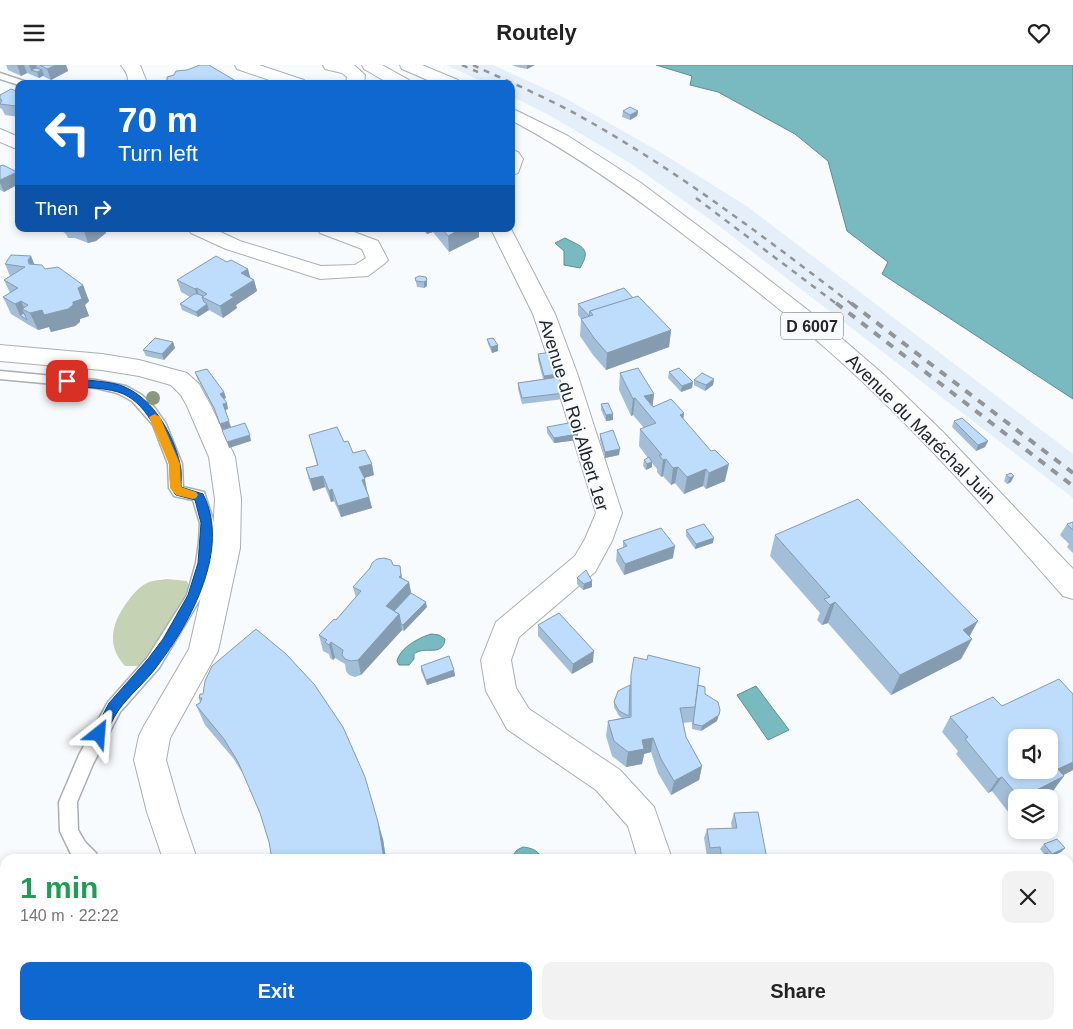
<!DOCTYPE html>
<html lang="en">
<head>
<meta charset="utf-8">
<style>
	:root { --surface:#fff; --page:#f2f2f2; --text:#222; --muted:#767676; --accent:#0f67d0 }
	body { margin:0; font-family:Arial,sans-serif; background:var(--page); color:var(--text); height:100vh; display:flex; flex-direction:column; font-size:19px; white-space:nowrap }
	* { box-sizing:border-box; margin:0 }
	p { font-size:16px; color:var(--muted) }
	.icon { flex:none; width:28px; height:28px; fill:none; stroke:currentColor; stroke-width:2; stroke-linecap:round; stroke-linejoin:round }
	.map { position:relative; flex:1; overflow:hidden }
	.drawer { position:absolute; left:0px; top:789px; width:1074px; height:176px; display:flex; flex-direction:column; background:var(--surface); border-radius:15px 15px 0 0; box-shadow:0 2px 8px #0003 }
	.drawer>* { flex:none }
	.guide { position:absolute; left:15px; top:15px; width:500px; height:152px; border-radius:10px; box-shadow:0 2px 8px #0003; background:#0f67d0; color:#fff; overflow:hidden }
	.fabs { position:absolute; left:1008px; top:664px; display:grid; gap:10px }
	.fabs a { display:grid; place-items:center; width:50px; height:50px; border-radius:10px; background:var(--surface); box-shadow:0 2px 8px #0003; font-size:25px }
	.pin { position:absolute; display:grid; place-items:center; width:42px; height:42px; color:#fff; margin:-21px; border-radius:10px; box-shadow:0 2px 8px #0006 }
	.me { position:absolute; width:55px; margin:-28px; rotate:28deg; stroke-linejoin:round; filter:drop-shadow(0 0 4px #0008) }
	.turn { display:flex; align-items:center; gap:18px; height:105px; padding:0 20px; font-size:22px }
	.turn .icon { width:65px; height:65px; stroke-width:2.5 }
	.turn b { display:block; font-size:35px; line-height:42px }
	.then { display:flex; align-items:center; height:48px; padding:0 20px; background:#0003; gap:10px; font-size:19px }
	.round { display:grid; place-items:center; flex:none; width:52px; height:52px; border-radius:10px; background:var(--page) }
	.overview { display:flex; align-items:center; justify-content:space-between; height:85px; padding:0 20px }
	h1 { font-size:30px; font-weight:700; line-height:38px; color:#1e9e55 }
	.cta { display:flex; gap:10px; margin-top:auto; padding:10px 20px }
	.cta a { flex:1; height:58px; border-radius:10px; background:var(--accent); color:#fff; font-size:20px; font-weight:700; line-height:58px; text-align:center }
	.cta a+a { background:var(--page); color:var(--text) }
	header { display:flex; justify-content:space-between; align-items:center; height:65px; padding:0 20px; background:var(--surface); font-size:22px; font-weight:700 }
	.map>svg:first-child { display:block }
	.built { fill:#e5effa }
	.green { fill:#c5d2b3 }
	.water { fill:#79bac1; stroke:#5f8d93 }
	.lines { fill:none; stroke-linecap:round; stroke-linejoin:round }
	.lane-casing { stroke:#aaafb4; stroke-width:3 }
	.street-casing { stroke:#aaafb4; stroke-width:2 }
	.primary-casing { stroke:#aaafb4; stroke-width:2 }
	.lane { fill:#fff; fill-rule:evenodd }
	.street { fill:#fff; fill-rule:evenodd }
	.primary { fill:#fff; fill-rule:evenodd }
	.rail-far1 { stroke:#929497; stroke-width:2.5; stroke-dasharray:6 6; stroke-linecap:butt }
	.rail { stroke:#929497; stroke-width:4; stroke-dasharray:8 8; stroke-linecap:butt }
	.tree { fill:#8b967b }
	.wall { fill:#a3bed9 }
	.shaded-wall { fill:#859bb0 }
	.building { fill:#beddfc; stroke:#859bb0; fill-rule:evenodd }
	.route { fill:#0f67d0; stroke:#0a4387 }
	.slow { fill:#f59e0b }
	.labels { text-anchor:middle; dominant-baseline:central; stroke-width:4; stroke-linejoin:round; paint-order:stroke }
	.shield { fill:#f8fbfe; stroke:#636568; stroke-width:1 }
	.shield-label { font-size:16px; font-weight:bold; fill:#232527 }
	.street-label { font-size:18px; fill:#232527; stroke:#f8fbfe }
</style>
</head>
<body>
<header><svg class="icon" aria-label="menu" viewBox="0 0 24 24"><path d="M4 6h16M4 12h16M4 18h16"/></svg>Routely<svg class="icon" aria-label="heart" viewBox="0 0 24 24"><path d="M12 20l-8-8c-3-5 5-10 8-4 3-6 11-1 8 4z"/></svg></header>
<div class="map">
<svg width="1073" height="964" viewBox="0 0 1073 964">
	<rect width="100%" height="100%" fill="#f8fbfe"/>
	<path class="built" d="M446,0H493L563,32L660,87L748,142L1073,389V433L711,155L630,98L549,50L511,31V19H488Z"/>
	<g class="green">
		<path d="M167,514L187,516L194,531L141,601H125C107,581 111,561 125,540C131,532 137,523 147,518C153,515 161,515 167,514Z"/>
		<path d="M5,808V907L0,908V809Z"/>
	</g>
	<g class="water">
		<path d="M656,0H1073V334L882,209L888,197L847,166L828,96L795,69L718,27L690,20L692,11Z"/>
		<path d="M565,173C582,182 592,183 580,203L564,200V186L555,178Z"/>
		<path d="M431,569L439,570L445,574C443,593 424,580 414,589V594L409,600H399L397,596C400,583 418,573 431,569Z"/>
		<path d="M756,621L789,665L768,675L737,630Z"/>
		<path d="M523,782C533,783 538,786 543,794H515L513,790L517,785Z"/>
	</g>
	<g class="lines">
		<g class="lane-casing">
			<g id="lane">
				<path d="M0,8L27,17L29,19H19V20L0,14Z"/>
				<path d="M0,306L96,315L126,321L142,330L155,343L166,359L182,399L183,422L204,427L214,458L212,498L202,531L159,603L120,647L93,699L77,737L78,765L85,777L96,788L98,794H76L71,789L60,766L59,737L79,690L108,637L147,593L187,530L196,498L199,477L200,458L193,435L174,431L169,423L168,399L153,360L132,336L117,328L96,323L0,314Z"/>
				<path d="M5,956V960H32L31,964H0L3,957Z"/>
			</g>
		</g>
		<g class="street-casing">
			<g id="street">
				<path d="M121,0H140L146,15L145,19H127C130,11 125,6 121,0Z"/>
				<path d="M235,0H259L304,15L306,19H281L237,4Z"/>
				<path d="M323,0H354L365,10L364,19H346L347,12L342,8L325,4Z"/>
				<path d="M362,0H382L409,15L411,19H390L364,4Z"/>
				<path d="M0,64L19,72V85L0,77Z"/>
				<path d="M511,85L518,87L523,94L518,108L511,110Z"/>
				<path d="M188,164H214L240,176L321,201L355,200L366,193L362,184L320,168L317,164H346L378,176L388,195L384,199L368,211L320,214L226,184L191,168Z"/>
				<path d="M491,164H511L555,249L577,308L622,448L612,476L595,507L519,572L511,595L516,623L529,644L620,705L654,742L672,794H638L628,761L596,725L507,664L486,626L481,595L496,557L575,491L585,474L596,448L553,308L533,249Z"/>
				<path d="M0,280L102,289L139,295L187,308L199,319L211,341L235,392L241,434L240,483L218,586L170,673L166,695L181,747L197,794H163L147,747L134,695L139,671L144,661L189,584L212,483L215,434L209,392L187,341L181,330L171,320L139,311L102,305L0,296Z"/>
				<path d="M200,960H238L239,964H201Z"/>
				<path d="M559,960H600L598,964H557Z"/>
			</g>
		</g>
		<g class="primary-casing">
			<g id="primary">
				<path d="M400,0H422L458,15L460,19H437L402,4Z"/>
				<path d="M511,43L568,71L641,118L746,197L818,253L883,309L942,366L1073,504V534L1063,531C1000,459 936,387 867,321C814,270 755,224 696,179C637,133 577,90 511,55Z"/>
			</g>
		</g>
		<use href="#lane" class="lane"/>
		<use href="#street" class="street"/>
		<use href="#primary" class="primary"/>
		<g class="rail-far1">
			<path d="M462,0L478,7"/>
			<path d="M473,0C507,16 543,31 576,49C674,103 763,171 853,240"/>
			<path d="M696,133L838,240"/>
		</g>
		<g class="rail">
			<path d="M836,238L1073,421"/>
			<path d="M851,238L1073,408"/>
		</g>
	</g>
	<circle class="tree" cx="153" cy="333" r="7"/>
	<g class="wall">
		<path d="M6,0H66L68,6L51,15L43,11L39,13L27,8L21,11L8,5Z"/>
		<path d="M512,0H535L527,4L517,2Z"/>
		<path d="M19,27V52L5,50L2,44L0,43V30Z"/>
		<path d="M623,46H638L637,51L630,55L622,52Z"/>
		<path d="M0,101H1L4,127L0,125Z"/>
		<path d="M59,164H105L106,168L96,176L88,178L75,173H68L66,169Z"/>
		<path d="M422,164H479V172L449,187L433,167L427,169Z"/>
		<path d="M5,199L35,200L83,220L89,236L85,240L89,251L80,254V257L75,261L51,267L49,262L38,265L29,260L11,249L3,232L10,228L4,215L10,211Z"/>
		<path d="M419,211L427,221L424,223L417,222L415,213Z"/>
		<path d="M251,213L254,215L257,226L236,240L237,243L223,253L209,245L198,252L182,245L180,239L190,232L181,227L177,215Z"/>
		<path d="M633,233L671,265L669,282L606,305L593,290L580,271L581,254L578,250V239Z"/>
		<path d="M487,274L498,280V286L492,288L488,279Z"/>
		<path d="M173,277L175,283L164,295L146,291L143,285Z"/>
		<path d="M538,289L558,312L564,328V334L522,339L518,324V318L543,314L538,295Z"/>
		<path d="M195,307L224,327L226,333L223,334L228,344L225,345L222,365L216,348L197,313Z"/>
		<path d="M669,307L692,323L681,327L668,313Z"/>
		<path d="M620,308L654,329L652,341L684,348L683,354L725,416L706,424L703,421L684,429L675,418L671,420L663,411L661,412L657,407V404L652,398V402L646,405L643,401L644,395L648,393L639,381L640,364L644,363L633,350L631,351L619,325Z"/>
		<path d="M714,314L713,320L705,326L694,320V315Z"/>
		<path d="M601,339L613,355L606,356L601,345Z"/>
		<path d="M954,356L988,376L985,382L976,386L952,362Z"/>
		<path d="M547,362L578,369V375L554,378L547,368Z"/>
		<path d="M600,369L619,390L605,393L600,375Z"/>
		<path d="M309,370L344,377L353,388L374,410L364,413L372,443L341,452L334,436L331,437L325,422L313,426L309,415L306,403L317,400Z"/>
		<path d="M1011,408V417L1007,419L1004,416L1006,410Z"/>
		<path d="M1073,457V488L1067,482L1069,479L1060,470L1067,459Z"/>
		<path d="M686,465L713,478L695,484L686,471Z"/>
		<path d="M775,470L969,571L972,574L961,594L891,630L828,558L822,560L817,555L820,548L770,491Z"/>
		<path d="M623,476L673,493L624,510L616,496L617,485L623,483Z"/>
		<path d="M393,500L400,501L402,513L409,517L411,528L427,542L404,566L402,565L361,610L355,612L349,610L346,606L345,599L335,593L333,595L330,593L329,589L323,586L319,570L336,555L356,533L353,522Z"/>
		<path d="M577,513L592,516V522L583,525L577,519Z"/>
		<path d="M538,560L593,597L572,609L538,571Z"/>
		<path d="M421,601L454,605L455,611L427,620L421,606Z"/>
		<path d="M631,610L698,620L705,629L717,656L701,666L692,664V657L683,658L686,672L702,701L699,715L671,730L658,708L651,687L644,689L642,699L626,702L612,691L606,671L608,656L622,653L619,651L614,642V637L630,621Z"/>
		<path d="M200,629L383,774L386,794H272L269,777L260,748L246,714L233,693L205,660L196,640L200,638L199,633Z"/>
		<path d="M1002,641L1073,705L1063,710L1053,726L1039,732H1016V744L1009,748L992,726L988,728L956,689L958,686L942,667L950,652Z"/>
		<path d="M734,748L767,794H717V792H707L704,773L707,764L732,763L731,758Z"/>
		<path d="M1044,779L1065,783L1061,787L1050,792L1044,789L1040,784Z"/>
		<path d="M1069,813H1073V865L1069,859Z"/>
		<path d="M732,960H801L802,964H730Z"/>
		<path d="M848,960H913L915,964H850Z"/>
		<path d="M966,960H1014L1016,964H968Z"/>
	</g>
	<g class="shaded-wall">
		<path d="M17,0H24L27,8L21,11Z"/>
		<path d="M29,0H36L38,7L42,5L44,10L39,13L37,7L31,5L33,10Z"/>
		<path d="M56,0H66L68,6L51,15L47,4Z"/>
		<path d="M527,0H535L527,4Z"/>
		<path d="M638,46L637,51L630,55V50Z"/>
		<path d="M17,107L19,112V119L4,127L0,118V115Z"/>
		<path d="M52,164H58L53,167Z"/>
		<path d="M93,164H105L106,168L96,176L88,178L84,166Z"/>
		<path d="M426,164H432L433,167L427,169Z"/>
		<path d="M461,164H479V172L449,187L448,171Z"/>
		<path d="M31,191L38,208L35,212L28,195Z"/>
		<path d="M248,204L251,215L241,208Z"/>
		<path d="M254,215L257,226L236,240L237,243L223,253L220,241L230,230Z"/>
		<path d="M427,215V221L424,223V217Z"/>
		<path d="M83,220L89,236L85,240L89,251L80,254V257L75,261L51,267L49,262L38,265L30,248L73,237L78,223Z"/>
		<path d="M197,223L200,235L198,236L195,224Z"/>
		<path d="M21,236L25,245L22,244L27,254L20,250L15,239Z"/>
		<path d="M207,239L209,245L198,252L196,247Z"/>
		<path d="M671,265L669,282L606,305L607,288Z"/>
		<path d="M173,277L175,283L164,295L162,289Z"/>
		<path d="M498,280V286L492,288L491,282Z"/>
		<path d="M558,309V314L544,316V311Z"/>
		<path d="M714,314L713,320L705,326L706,320Z"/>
		<path d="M693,317L692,323L681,327L682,321Z"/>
		<path d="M224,327L226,333L221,335L220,329Z"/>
		<path d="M654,329L652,346L644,331Z"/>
		<path d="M635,333L633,350L631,351L633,334Z"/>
		<path d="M227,338L228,344L225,345L223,339Z"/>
		<path d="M684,348L682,365L680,350Z"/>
		<path d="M613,349V355L606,356V350Z"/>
		<path d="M229,356L231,362L222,365L220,359Z"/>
		<path d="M578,369V375L554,378V373Z"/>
		<path d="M250,370L251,376L229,383L227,377Z"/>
		<path d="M988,376L985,382L976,386L978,380Z"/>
		<path d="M620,384L619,390L605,393V387Z"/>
		<path d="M666,394L663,411L661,412L663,395Z"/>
		<path d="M652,397V402L646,405L647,399Z"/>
		<path d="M372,399L374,410L361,414L359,402Z"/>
		<path d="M729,399L725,416L706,424L709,408Z"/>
		<path d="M678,402L675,418L671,420L673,403Z"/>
		<path d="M706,404L703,421L684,429L687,412Z"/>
		<path d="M323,411L325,422L313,426L310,414Z"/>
		<path d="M1014,411L1011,417L1007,419L1010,413Z"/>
		<path d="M365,414L367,426L362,415Z"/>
		<path d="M332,424L334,436L331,437L329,426Z"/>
		<path d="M369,432L372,443L341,452L338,441Z"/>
		<path d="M714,473L713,478L695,484L696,479Z"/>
		<path d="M675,481L673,493L624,510L625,499Z"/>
		<path d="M400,501L403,524L409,517L412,533L392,554L386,541L399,512Z"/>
		<path d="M592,516V522L583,525L584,519Z"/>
		<path d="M426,537L427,542L404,566L403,560Z"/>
		<path d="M835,537L828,558L822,560L830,540Z"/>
		<path d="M399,549L402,565L361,610L358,595Z"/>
		<path d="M978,556L967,576L972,574L961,594L891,630L900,610L963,565Z"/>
		<path d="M331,577L335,593L333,595L329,580Z"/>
		<path d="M594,586L593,597L572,609L573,599Z"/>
		<path d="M454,605L455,611L427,620L426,615Z"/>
		<path d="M719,650L717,656L701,666L702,661Z"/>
		<path d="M653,673L651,687L644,689L642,699L626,702L628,687L642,675Z"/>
		<path d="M1073,697V705L1047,719L1058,704Z"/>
		<path d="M702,701L699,715L671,730L674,716Z"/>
		<path d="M1064,711L1053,726L1039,732H1023Z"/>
		<path d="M1002,712L992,726L988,728L998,714Z"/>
		<path d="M1016,739V744L1009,748Z"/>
		<path d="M378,757L383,774L386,794H384Z"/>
		<path d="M1065,783L1061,787L1048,793L1052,789Z"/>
	</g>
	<g class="building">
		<path d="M40,0H56L47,4Z"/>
		<path d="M200,0H209L241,19H173L167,15V12L174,10L176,6L187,5Z"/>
		<path d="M36,3L42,5L37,7L31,5Z"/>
		<path d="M11,24L19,27V43L16,41L0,39L2,35L0,34V30Z"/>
		<path d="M630,42L638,46L630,50L623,46Z"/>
		<path d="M3,100L17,107L0,115V101Z"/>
		<path d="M77,164H93L92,165L84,166Z"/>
		<path d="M442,164H461L448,171Z"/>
		<path d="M11,190L31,191L28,195L29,199L42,200L45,204L58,202L83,220L78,223L82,234L73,237V240L68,244L44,250L42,245L30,248L22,244L28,240L21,236L15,239L3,232L18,223L4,215L25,202L5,199Z"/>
		<path d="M216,191L227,197L231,195L248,204L241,208L254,215L230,230L234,232L220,241L202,232L207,229L197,223L195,224L177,215Z"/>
		<path d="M419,211L426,212L427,215L424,217L416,216L415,213Z"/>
		<path d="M624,223L633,233L590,246L589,251L578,239Z"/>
		<path d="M194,229H198L203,231L202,232L204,237L207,239L196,247L180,239Z"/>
		<path d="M638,231L671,265L607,288L594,273L581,254L593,250L590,246Z"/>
		<path d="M24,248L27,255L20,250Z"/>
		<path d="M155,273L173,277L162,289L143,285Z"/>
		<path d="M493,273L498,280L491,282L487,274Z"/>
		<path d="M552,287L558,309L544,311L538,289Z"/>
		<path d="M638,303L654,329L644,331L653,342L671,334L684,348L680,350L711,386L715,385L729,399L709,408L706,404L687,412L678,402L673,403L666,394L663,395L659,390H662L640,364L656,358L635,333L633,334L620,308Z"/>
		<path d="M679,303L693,317L682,321L669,307Z"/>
		<path d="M207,304L224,327L220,329L227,338L223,339L229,356L220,359L214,343L195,307Z"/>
		<path d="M702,308L714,314L706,320L694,315Z"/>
		<path d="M559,312L564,328L522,333L518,318Z"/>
		<path d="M608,338L613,349L606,350L601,339Z"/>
		<path d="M962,353L988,376L978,380L954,356Z"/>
		<path d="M574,357L578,369L554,373L547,362Z"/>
		<path d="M245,358L250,370L227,377L222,365Z"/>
		<path d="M337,362L344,377L348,376L353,388L365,385L372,399L359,402L365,414L362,415L369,432L338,441L332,424L329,426L323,411L310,414L306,403L318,400L309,370Z"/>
		<path d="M613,365L620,384L605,387L600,369Z"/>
		<path d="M649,392L652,397L647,399L644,395Z"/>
		<path d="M1011,408L1014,411L1010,413L1006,410Z"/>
		<path d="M858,434L978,556L963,565L972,574L900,610L835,537L830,540L824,534L830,532L775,470Z"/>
		<path d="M1073,457V465L1067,459Z"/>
		<path d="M704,459L714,473L696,479L686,465Z"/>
		<path d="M661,463L675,481L625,499L617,485L627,481L623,476Z"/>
		<path d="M384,493L391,495L393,500L400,501L401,511L399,512L409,517L386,541L399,549L358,595L351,596L345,594L342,590L343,585L331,577L329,580L325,577L327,575L319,570L334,554L336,555L361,526L353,522L370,503L372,498L377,494Z"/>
		<path d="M586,505L592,516L584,519L577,513Z"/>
		<path d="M411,528L426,537L403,560L401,559L399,549L394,546Z"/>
		<path d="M559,548L594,586L573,599L538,560Z"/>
		<path d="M256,564L286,589L314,619L343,662L365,712L378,757L384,794H272L269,777L260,748L238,697L224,674L196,640L200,638L202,633H199L200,629H203L205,616L212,601Z"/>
		<path d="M648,590L700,603L695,642L680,643L686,672L702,701L674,716L661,694L653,673L642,675L644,684L628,687L614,676L608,656L631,652V610L634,592L647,595Z"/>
		<path d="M449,591L454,605L426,615L421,601Z"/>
		<path d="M1059,614L1073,629V697L1058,704L1064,711L1023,732H1019L1002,712L998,714L965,674L968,672L950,652L993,632L1002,641ZM1016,672H1049V705H1016Z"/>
		<path d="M630,620L629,651L619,646L614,637L618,626Z"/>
		<path d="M698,620L705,622V629L718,637L720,645L719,650L702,661L693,659Z"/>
		<path d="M758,747L767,794H722L720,782L710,783L707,764L737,763L734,748Z"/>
		<path d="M1057,774L1065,783L1052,789L1044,779Z"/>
		<path d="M1047,788L1051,794H1033Z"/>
		<path d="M1072,812L1073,813V844L1069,838V813Z"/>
		<path d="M735,960H801L802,964H736Z"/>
		<path d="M857,960H913L915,964H859Z"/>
		<path d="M972,960H1014L1016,964H974Z"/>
	</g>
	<path class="route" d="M67,313C83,315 112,316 125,322C154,335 173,369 180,399C182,406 181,415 181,422L203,429C231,483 191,557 158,600C146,617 129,630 118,646C112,655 108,665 104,673L99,675L95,673L93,669L109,638L148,594L163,574L188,530L198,498L201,458L195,435L176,430C167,420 172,409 169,397C160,371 147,336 118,327C101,322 81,323 64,319V314Z"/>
	<path class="slow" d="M155,349L160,352L180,399L181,422L196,427L198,430L196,433L193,434L176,430L170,423L169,399L149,352Z"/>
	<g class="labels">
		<rect class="shield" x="781" y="247.5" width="62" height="27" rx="4"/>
		<g class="shield-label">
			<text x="812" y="261">D 6007</text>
		</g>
		<g class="street-label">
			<text transform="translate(574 350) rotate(73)">Avenue du Roi Albert 1er</text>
			<text transform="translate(921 364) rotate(45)">Avenue du Maréchal Juin</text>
		</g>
	</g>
</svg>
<div class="fabs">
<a><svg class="icon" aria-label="sound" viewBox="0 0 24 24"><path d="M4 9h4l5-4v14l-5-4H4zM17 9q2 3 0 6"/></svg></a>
<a><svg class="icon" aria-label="layers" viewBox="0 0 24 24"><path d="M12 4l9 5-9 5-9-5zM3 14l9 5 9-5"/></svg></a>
</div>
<div class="pin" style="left:67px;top:316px;background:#d93025"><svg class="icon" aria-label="arrive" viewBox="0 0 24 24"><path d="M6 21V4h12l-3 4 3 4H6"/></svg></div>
<svg class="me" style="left:99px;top:669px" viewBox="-20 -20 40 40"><path d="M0-17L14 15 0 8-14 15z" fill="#0f67d0" stroke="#fff" stroke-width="4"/></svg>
<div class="guide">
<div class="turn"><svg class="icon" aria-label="left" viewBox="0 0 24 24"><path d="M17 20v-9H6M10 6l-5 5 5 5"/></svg><div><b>70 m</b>Turn left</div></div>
<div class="then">Then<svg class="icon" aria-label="right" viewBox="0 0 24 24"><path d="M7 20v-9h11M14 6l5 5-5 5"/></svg></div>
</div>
<section class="drawer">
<div class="overview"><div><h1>1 min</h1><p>140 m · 22:22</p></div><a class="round"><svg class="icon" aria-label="close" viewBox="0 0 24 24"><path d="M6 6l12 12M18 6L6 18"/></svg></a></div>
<div class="cta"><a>Exit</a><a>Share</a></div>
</section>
</div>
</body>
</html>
